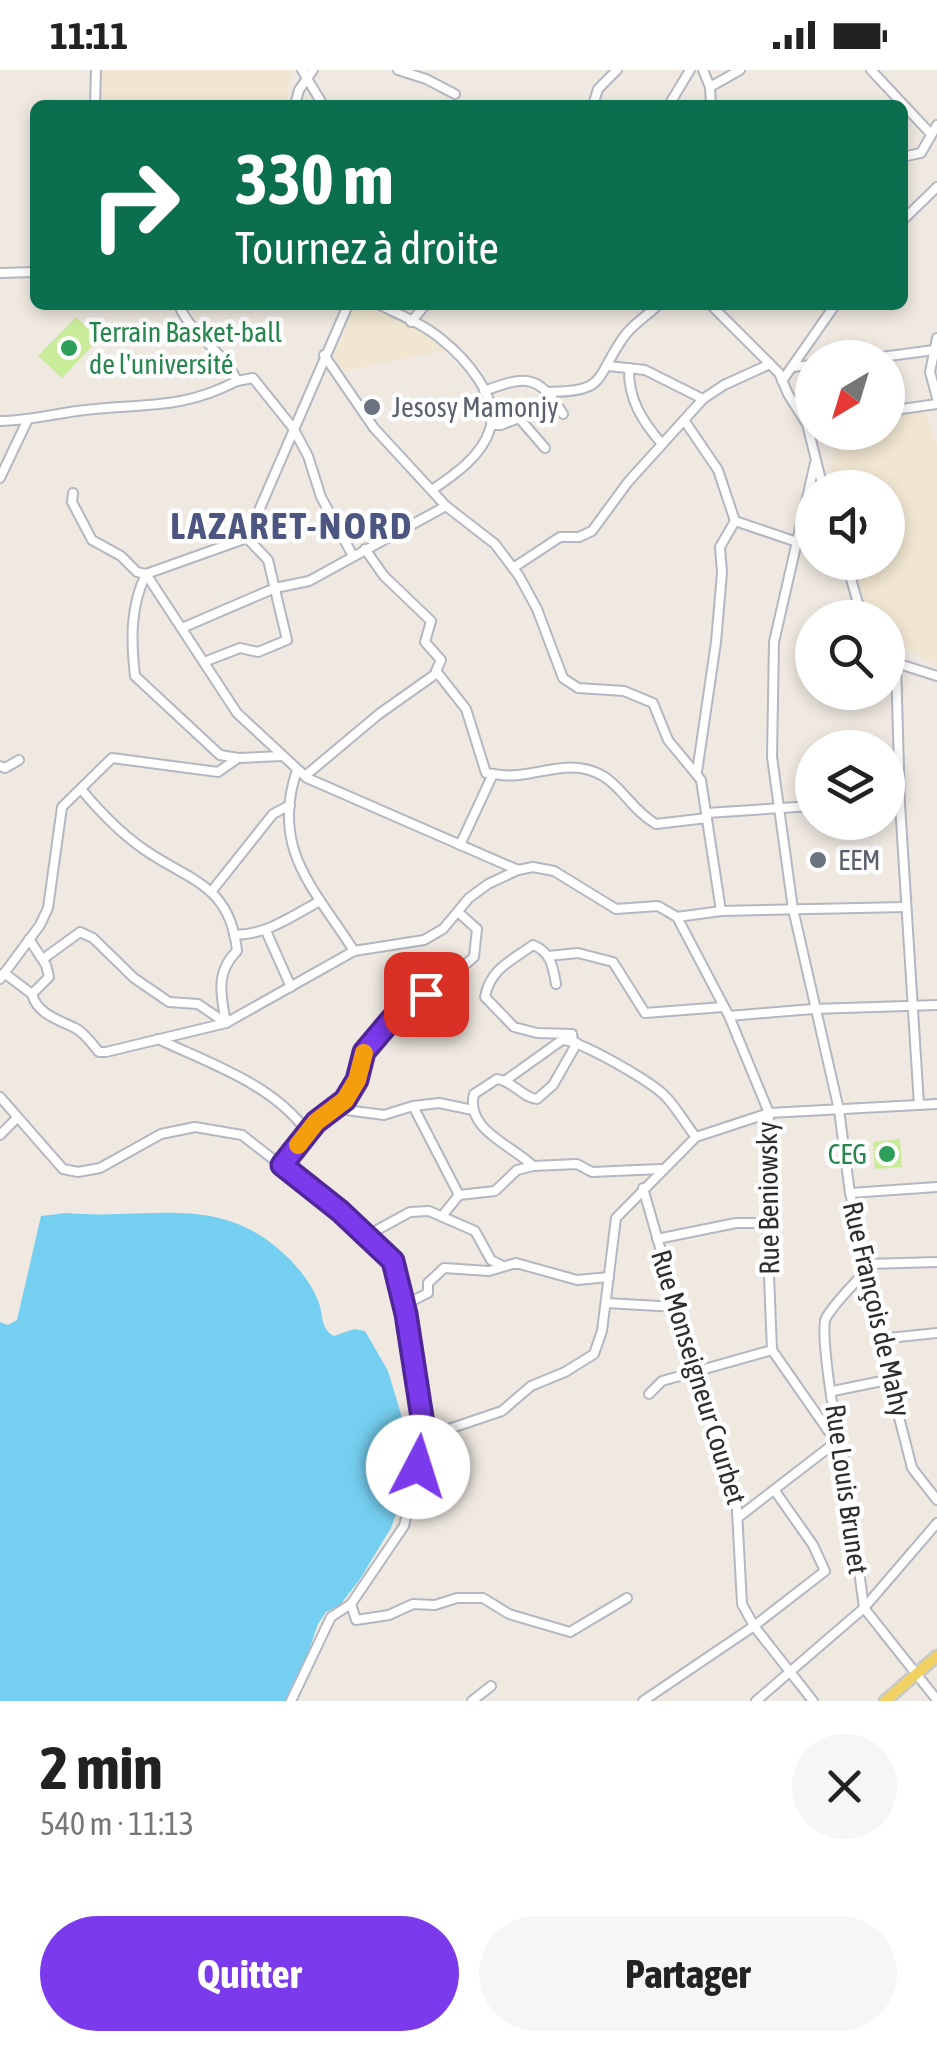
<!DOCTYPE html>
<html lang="fr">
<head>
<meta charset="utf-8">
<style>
	:root { --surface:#fff; --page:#f6f6f6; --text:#222; --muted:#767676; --accent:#7c3aed }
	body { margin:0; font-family:"Asap Condensed",sans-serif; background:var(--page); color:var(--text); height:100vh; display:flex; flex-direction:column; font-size:38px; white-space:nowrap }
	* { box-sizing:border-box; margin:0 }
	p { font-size:32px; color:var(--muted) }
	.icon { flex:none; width:55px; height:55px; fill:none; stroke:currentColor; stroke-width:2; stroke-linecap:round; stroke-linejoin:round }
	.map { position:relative; height:1631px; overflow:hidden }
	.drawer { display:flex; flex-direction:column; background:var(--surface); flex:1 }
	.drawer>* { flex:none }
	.guide { position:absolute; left:30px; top:30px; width:878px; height:210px; border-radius:15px; box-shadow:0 5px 15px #0003; background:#0b6e4f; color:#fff; overflow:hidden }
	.needle { width:65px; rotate:218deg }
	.tools { position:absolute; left:795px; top:270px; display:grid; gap:20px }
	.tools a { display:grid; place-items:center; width:110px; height:110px; border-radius:50%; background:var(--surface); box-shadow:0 5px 15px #0003; font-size:50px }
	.pin { position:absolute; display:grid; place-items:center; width:85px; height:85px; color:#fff; margin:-42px; border-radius:20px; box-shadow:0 5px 15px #0006 }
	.me { position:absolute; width:110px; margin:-55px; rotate:5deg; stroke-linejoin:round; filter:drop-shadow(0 0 8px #0008) }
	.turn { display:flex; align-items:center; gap:35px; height:210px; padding:0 40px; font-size:45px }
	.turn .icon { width:130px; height:130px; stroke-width:2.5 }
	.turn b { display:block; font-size:70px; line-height:85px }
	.round { display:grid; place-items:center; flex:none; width:105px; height:105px; border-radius:52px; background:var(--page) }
	.head { display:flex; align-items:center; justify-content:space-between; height:170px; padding:0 40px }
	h1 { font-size:60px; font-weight:700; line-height:75px }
	.primary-button { display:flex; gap:20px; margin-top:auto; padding:20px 40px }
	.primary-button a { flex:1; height:115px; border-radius:60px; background:var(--accent); color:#fff; font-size:40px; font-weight:700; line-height:115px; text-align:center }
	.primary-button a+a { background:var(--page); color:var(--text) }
	.status { display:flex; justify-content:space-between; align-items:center; height:70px; padding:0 50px; background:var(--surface); direction:ltr }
	.status svg { height:28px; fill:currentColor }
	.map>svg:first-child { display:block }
	.education { fill:#f0e6d1 }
	.pitch { fill:#c9ec9a }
	.water { fill:#75cff0 }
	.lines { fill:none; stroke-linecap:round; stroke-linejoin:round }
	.minor-casing { stroke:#b4b7c1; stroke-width:12 }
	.major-casing { stroke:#c9c9c9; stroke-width:15 }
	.minor { stroke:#fff; stroke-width:8 }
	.major { stroke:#f2d163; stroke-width:10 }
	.route-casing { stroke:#51269a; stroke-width:25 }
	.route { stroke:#7c3aed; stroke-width:18 }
	.slow { stroke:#f59e0b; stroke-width:18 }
	.leisure-dot { fill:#2e9e5b; stroke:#fff; stroke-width:4 }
	.worship-dot { fill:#6b7280; stroke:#fff; stroke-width:4 }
	.labels { text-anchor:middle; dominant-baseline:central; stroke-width:9; stroke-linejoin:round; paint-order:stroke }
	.leisure-label { font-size:28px; fill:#27864d; stroke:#fff; text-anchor:start }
	.worship-label { font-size:28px; fill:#5b616d; stroke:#fff; text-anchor:start }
	.street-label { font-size:28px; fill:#2e2e2e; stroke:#fff }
	.district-label { font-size:38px; font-weight:bold; letter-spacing:2.5px; fill:#4d5680; stroke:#fff }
</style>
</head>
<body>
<div class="status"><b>11:11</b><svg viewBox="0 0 49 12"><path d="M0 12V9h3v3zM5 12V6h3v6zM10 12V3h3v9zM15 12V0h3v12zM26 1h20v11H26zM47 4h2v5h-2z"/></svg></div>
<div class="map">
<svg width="937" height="1631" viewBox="0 0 937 1631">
	<rect width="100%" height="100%" fill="#efe9e1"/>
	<g class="education">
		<path d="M102,0H291L286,35H101Z"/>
		<path d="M355,235H373L441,272L446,280L340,302L334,286Z"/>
		<path d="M925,340L937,375V597L905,577L888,559V548L879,547L863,526L852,493L888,492V418H831L834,363L888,362V344Z"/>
	</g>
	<g class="pitch">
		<path d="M76,247L99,269L62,308L38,286Z"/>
		<path d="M900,1069L902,1097L875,1099L873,1072Z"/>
	</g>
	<path class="water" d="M66,1143C155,1151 225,1119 295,1195C305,1206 314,1219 319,1233C324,1248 320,1258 334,1266L354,1259L365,1261L388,1301L403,1351L404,1386L400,1433L391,1458L360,1509L340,1535L326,1542L318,1554L303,1597L285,1631H0V1252L8,1255L17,1250L41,1146Z"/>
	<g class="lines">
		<g class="minor-casing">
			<g id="minor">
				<path d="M302,0L323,35"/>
				<path d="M398,0L426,9L455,24"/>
				<path d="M703,0L710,17L711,35"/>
				<path d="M871,0L931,64"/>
				<path d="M710,17L740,0"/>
				<path d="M95,35L96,0"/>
				<path d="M295,35L299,20L313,0"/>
				<path d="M593,35L598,19L617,0"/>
				<path d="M669,35L690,0"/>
				<path d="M902,87L921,83L937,55"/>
				<path d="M902,151L937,117"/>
				<path d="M0,203L35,202"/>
				<path d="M179,235C190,264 223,280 237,311L253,308L293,358L308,386L321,427L353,486"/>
				<path d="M348,235L247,468L146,504L237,643L307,708L518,800L533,797L554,801L616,839L658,836L677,847L729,946L769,1043L766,1131L772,1280L836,1372L740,1446"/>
				<path d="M380,235C400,245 425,255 441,269C465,288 500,327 490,359C482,386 454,405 432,420"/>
				<path d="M711,235L779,303L788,324L807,354L823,418"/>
				<path d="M411,252L425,235"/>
				<path d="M937,268L930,302L937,328"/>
				<path d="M324,285L374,358L446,436L495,474L519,506L537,539L563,608L578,618L624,621L653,633L668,670L701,710L721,841"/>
				<path d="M874,288L934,280"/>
				<path d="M608,296L645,300L703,329"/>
				<path d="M792,297L812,295"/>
				<path d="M629,298C628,329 642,351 662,374"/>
				<path d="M782,311L835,235"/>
				<path d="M484,321C525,306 538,303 563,344"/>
				<path d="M546,322C607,322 594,310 623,268C631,255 647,246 658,235"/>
				<path d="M888,341L937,334"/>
				<path d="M684,350L718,400L735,451"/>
				<path d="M0,351C28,351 57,343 85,340C145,333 181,340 237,311"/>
				<path d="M491,355H501L519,348L545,378"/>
				<path d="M815,393L774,572L772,687L793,839L839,1040L850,1123L867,1194L879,1269L912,1398L937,1430"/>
				<path d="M0,408L28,349"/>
				<path d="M73,423L72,432L92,470L121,486L137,502L146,504C130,537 131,570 135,606L220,685L238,688L282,686"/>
				<path d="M365,479L384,506L431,551L425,572L441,590L436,601L466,639L486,703C497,704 507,707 518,705C548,702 574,689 603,706C621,716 633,741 656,754L707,748"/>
				<path d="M846,492L858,533L867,548"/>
				<path d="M513,498L560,467H579L592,461L628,412L703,329L724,315L770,294"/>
				<path d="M182,558L275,518L309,511L446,436"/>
				<path d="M888,579L896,593"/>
				<path d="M204,592L240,578L258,582L287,570L268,490L247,468"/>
				<path d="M896,593L900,734L919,1035"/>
				<path d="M896,593L937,606"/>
				<path d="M0,696L5,698L19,690"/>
				<path d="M297,700C270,780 315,819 354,881"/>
				<path d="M697,702L716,572L722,503L720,477L735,451L797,472"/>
				<path d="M305,706L379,644L437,603"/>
				<path d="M81,719C100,742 118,761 142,778C188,811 230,813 237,881C215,902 221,926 226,953"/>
				<path d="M707,743L812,736"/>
				<path d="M460,775L493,704"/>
				<path d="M211,822L273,744L290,735"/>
				<path d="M677,847L721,841L906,837"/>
				<path d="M266,861L291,917"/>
				<path d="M234,865C267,865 292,846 320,831"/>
				<path d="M29,869L46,895L49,907L32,924"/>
				<path d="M548,886L578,883L613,892L645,943L723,937"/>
				<path d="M43,889L80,862L93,868L134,908L169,932L198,934L226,953"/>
				<path d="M4,903L32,924C37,944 59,950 75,958C84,962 93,975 99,982H106L226,953L354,881L424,870L443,859L469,828L488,814L518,800"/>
				<path d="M0,909L40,855L48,838L62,737L112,688L218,702L238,688"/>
				<path d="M556,914C553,897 551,882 533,875C511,891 490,899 485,927L514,957L537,963L572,964L573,971"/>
				<path d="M729,946L813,939L937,935"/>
				<path d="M158,969C211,994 273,1014 308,1063"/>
				<path d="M506,1010L562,970C582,971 654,1013 667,1028C678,1040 686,1055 696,1067"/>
				<path d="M0,1027L63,1099L78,1102L100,1098L161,1064L195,1057L242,1065L340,1141L393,1191L406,1244L425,1367L404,1456L351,1534L331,1547L291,1631"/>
				<path d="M413,1036L439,1033L473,1040"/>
				<path d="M331,1038L384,1045L413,1036L459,1125L495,1121L517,1100L533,1096L577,1094L592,1102L661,1099"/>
				<path d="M0,1065L17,1048"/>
				<path d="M282,1095L316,1052L345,1030L357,1010L364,982L397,943L445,912L474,887L477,859L458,842"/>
				<path d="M533,1096C512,1075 465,1060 474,1024L497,1009C513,1011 523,1028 537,1029L553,1015L577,973"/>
				<path d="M643,1118L677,1237L736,1422L742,1534L754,1556L813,1631"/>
				<path d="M850,1123L937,1117"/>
				<path d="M442,1146L459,1125"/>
				<path d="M366,1166L410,1142L429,1141L475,1161L491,1190L501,1195"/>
				<path d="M657,1169L736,1153H767"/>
				<path d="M867,1194L937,1192"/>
				<path d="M868,1198C855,1214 836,1230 826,1248C819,1260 837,1373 844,1389L864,1538L937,1630"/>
				<path d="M606,1233L677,1237"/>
				<path d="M404,1235L428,1223V1213L444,1198L489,1201L516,1193L577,1210L609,1207"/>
				<path d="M879,1269L937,1263"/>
				<path d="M833,1321L892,1309"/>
				<path d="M649,1324L662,1311L772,1280"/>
				<path d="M425,1367L502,1341L531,1316L565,1302L594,1284L602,1261L616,1148L696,1067L769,1043L937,1034"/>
				<path d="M351,1534L356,1550L389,1545L413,1534L435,1535L457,1528H483L509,1544L570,1562L627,1528"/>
				<path d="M472,1631L491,1616"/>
				<path d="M643,1631L754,1556L825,1501L813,1475L775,1421"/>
				<path d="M756,1631L864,1538L937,1453"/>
			</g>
		</g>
		<g class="major-casing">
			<path id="major" d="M885,1631L937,1586"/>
		</g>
		<use href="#minor" class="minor"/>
		<use href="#major" class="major"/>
	</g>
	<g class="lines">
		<g class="route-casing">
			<path id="route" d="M418,1397L425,1367L406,1244L393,1191L340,1141L282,1095L316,1052L345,1030L357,1010L364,982L397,943L426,924"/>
		</g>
		<use href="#route" class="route"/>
		<path class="slow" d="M298,1075L316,1052L345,1030L357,1010L364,983"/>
	</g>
	<g class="leisure-dot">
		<circle cx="69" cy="278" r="10"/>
		<circle cx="887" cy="1084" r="10"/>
	</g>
	<g class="worship-dot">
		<circle cx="372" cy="337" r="10"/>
		<circle cx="818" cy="790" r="10"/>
	</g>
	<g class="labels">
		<g class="leisure-label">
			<text x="89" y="262">Terrain Basket-ball<tspan x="89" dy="32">de l'université</tspan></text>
			<text x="867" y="1084" text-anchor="end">CEG</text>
		</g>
		<g class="worship-label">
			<text x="392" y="337">Jesosy Mamonjy</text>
			<text x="838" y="790">EEM</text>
		</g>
		<g class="street-label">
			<text transform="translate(768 1128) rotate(-91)">Rue Beniowsky</text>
			<text transform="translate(877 1239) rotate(77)">Rue François de Mahy</text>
			<text transform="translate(699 1307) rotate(73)">Rue Monseigneur Courbet</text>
			<text transform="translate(847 1419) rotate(82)">Rue Louis Brunet</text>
		</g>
		<g class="district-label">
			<text x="292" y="455">LAZARET-NORD</text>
		</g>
	</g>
</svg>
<div class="tools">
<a><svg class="needle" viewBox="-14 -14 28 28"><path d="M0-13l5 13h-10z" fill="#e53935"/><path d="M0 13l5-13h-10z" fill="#767676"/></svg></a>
<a><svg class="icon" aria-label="sound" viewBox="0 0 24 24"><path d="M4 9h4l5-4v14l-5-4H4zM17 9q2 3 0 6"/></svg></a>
<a><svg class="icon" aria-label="search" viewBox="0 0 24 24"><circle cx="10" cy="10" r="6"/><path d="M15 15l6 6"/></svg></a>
<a><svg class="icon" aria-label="layers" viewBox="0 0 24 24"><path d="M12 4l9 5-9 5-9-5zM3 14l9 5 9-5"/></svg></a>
</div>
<div class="pin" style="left:426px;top:924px;background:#d93025"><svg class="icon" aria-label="arrive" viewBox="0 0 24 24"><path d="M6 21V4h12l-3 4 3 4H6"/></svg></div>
<svg class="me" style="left:418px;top:1397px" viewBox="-20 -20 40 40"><circle r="19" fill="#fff"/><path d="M0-13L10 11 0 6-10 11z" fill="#7c3aed"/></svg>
<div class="guide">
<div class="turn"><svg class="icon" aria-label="right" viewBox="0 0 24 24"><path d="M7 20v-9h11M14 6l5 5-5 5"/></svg><div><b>330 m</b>Tournez à droite</div></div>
</div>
</div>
<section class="drawer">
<div class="head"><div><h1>2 min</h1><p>540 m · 11:13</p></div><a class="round"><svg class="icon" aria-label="close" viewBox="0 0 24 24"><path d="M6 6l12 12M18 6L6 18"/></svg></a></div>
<div class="primary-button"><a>Quitter</a><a>Partager</a></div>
</section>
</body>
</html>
